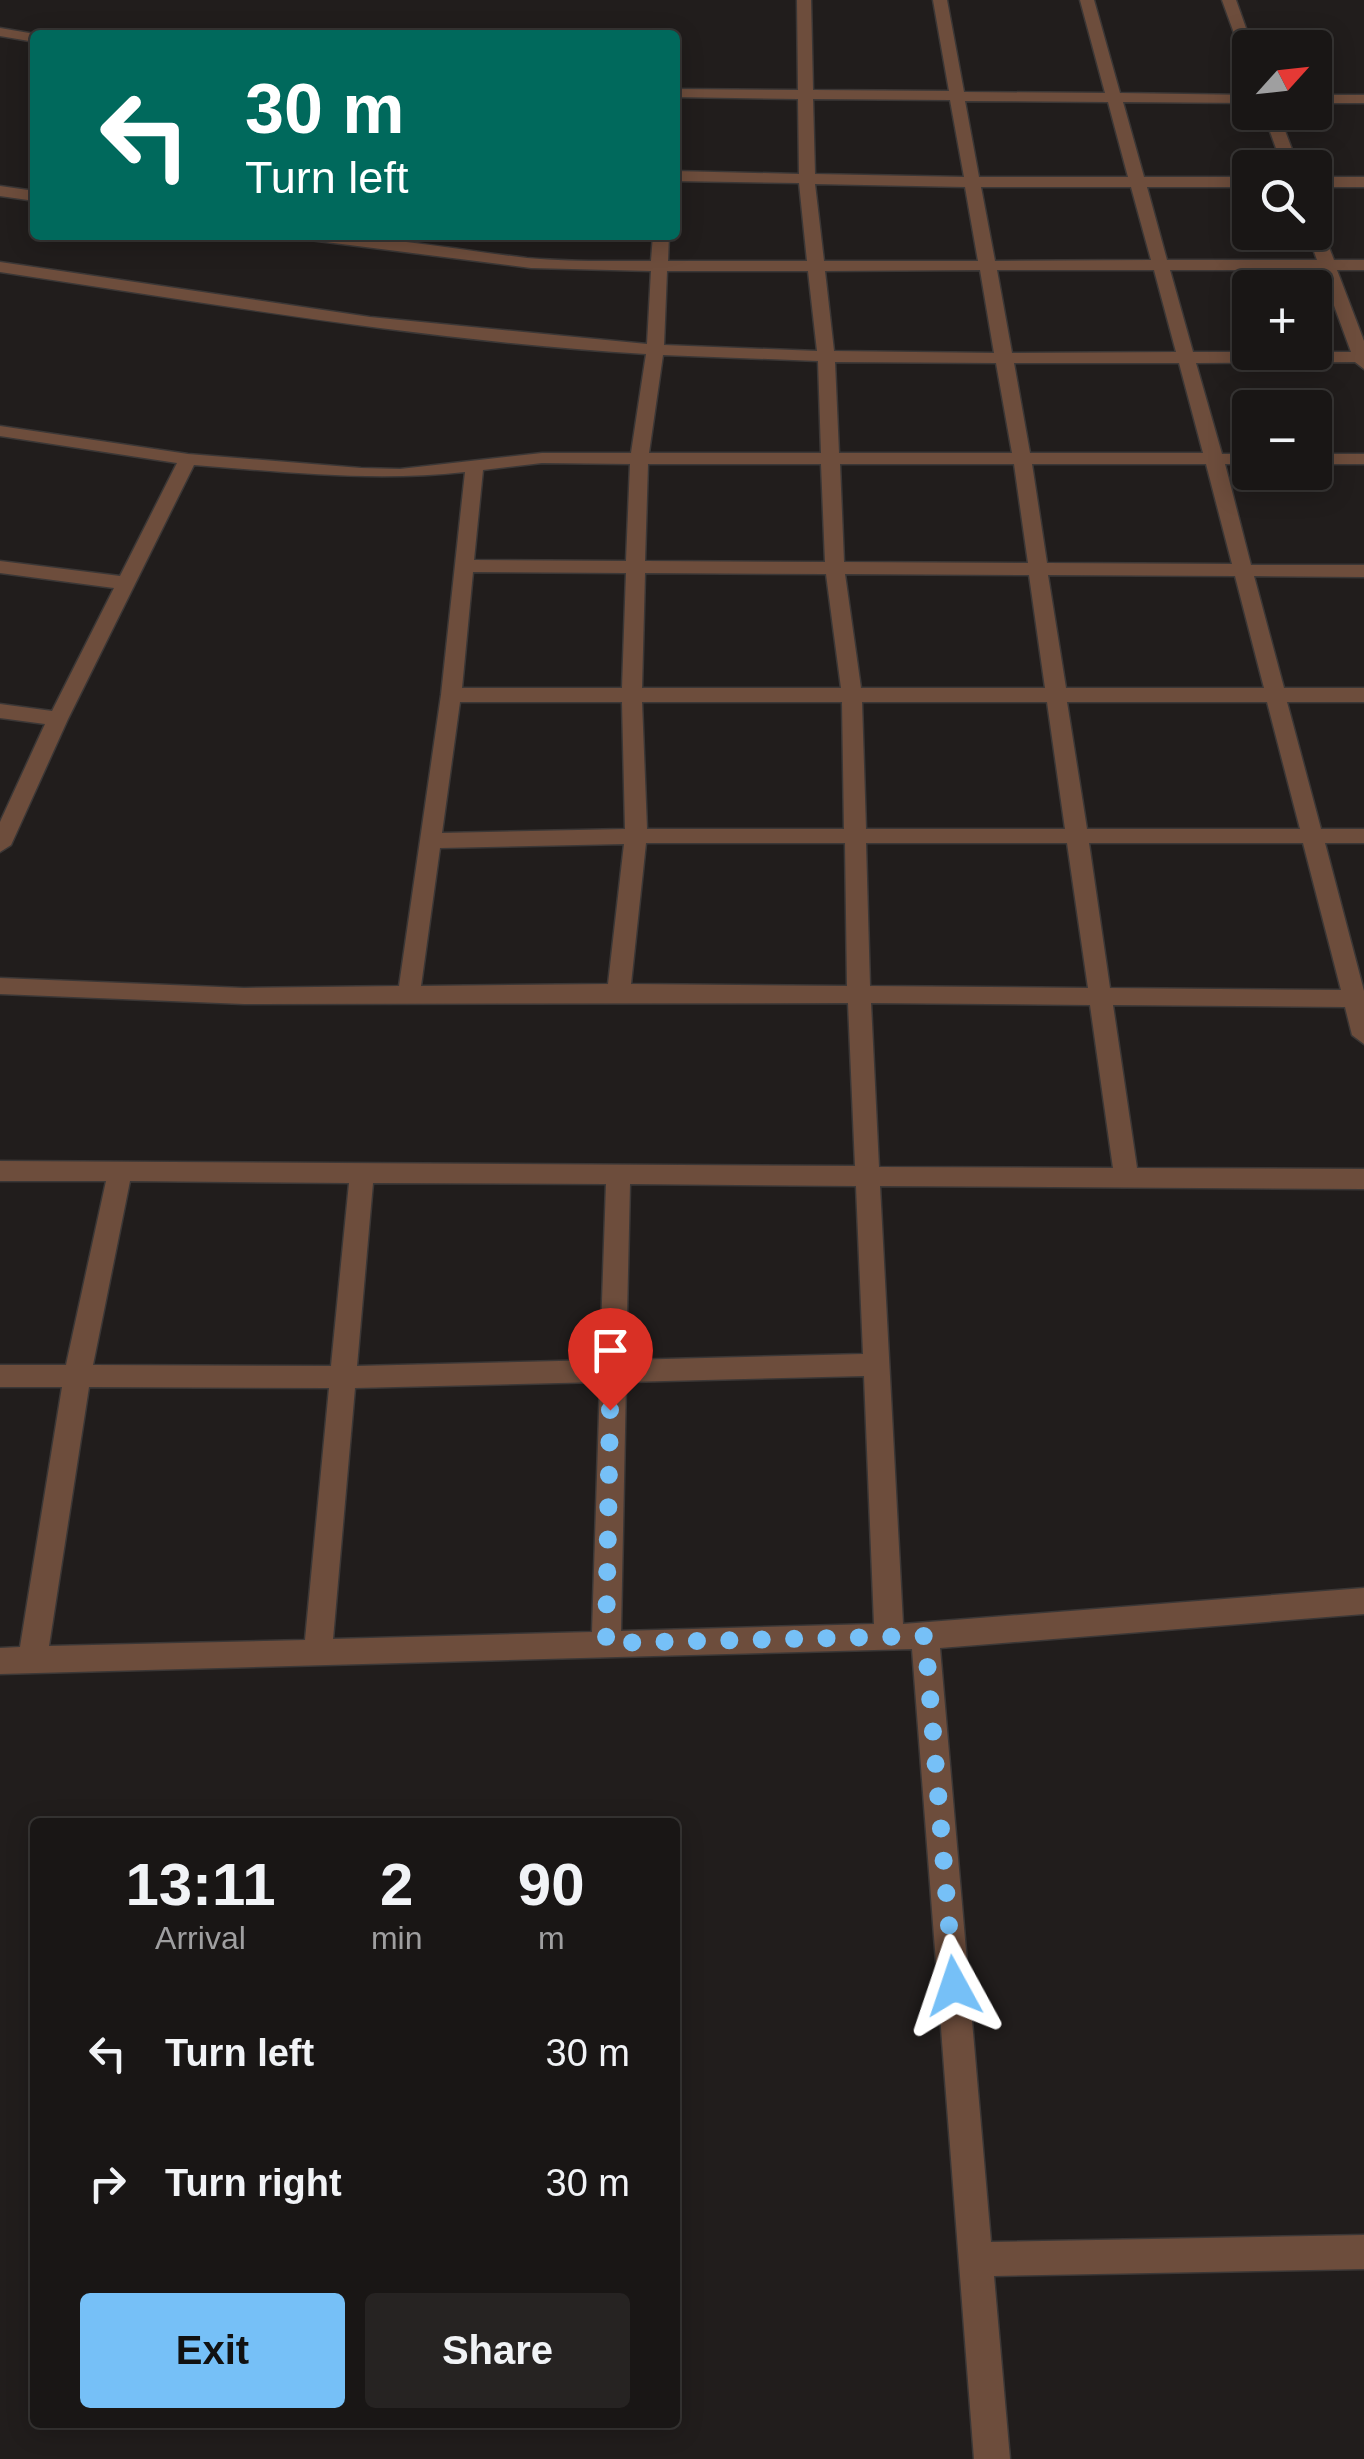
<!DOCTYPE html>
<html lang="en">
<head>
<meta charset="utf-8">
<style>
	:root { --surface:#191615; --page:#262322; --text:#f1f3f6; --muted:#9f9fa0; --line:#373534; --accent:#76c0f7 }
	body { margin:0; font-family:Arial,sans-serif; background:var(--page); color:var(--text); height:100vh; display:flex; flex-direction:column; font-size:38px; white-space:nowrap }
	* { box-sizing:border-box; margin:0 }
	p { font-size:32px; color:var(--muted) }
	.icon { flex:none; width:55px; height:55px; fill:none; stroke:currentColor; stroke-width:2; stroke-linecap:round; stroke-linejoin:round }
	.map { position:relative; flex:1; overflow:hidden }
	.drawer { position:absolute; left:30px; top:1818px; width:650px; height:610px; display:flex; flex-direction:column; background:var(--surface); border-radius:10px; box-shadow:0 5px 25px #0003,0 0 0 2px var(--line) }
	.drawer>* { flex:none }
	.hud { position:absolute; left:30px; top:30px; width:650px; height:210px; border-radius:10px; box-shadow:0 5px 25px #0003,0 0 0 2px var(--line); background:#00695c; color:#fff; overflow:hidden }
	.needle { width:65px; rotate:63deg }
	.fabs { position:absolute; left:1232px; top:30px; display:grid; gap:20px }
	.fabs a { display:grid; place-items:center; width:100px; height:100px; border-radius:10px; background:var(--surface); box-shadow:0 5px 25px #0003,0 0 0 2px var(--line); font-size:50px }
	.pin { position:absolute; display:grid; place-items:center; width:85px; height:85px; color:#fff; margin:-102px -42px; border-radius:50% 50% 50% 0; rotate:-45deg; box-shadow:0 0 10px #0007 }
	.pin .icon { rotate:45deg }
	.me { position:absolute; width:110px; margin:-55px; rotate:355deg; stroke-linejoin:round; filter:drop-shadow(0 0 8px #0008) }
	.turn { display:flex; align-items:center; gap:35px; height:210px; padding:0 50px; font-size:45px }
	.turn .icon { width:130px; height:130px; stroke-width:2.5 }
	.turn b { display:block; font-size:70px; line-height:85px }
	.eta { display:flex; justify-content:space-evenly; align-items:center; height:170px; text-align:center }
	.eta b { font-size:60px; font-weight:700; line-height:70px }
	.action { display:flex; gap:20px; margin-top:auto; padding:20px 50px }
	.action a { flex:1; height:115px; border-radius:10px; background:var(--accent); color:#111; font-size:40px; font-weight:700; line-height:115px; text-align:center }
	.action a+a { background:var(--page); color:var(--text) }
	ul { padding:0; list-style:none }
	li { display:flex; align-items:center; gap:30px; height:130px; padding:0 50px }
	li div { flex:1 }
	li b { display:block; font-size:38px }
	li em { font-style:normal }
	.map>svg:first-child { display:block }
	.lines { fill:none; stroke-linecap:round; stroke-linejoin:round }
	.minor-casing { stroke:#3b3736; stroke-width:3 }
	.minor { fill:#6d4d3c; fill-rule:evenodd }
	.route { stroke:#76c0f7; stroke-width:18; stroke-dasharray:0 32.4 }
</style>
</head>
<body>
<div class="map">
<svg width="1364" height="2459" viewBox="0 0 1364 2459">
	<rect width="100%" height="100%" fill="#211d1c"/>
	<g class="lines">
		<g class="minor-casing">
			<g id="minor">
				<path d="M797,0H811L813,90L949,91L933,0H947L964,92L1105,93L1080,0H1094L1120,93L1250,95V103L1123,102L1144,177H1250V187H1147L1167,260H1317L1307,232H1315V227L1323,232L1334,260H1364V270H1337L1364,341V369L1355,362L1196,363L1222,454H1250V464H1225L1251,565H1364V577L1254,576L1284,688H1364V702H1287L1321,829H1364V843H1325L1364,991V1044L1352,1035L1345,1007L1113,1005L1137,1168L1364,1169V1189L880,1186L903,1624L1364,1588V1614L940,1648L991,2242L1364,2235V2269L994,2276L1010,2459H974L912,1649L0,1674V1648L20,1647L62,1387H0V1365H66L106,1181H0V1161L855,1166L848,1003L244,1004L0,994V978L244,988L399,986L441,695L465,472C374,482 285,472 194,465L68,719L11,845L0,852V822L45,724L0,718V704L52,711L114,588L0,573V561L120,576L177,463L0,436V426L188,454L361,468L400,469L542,453H631L646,354C429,341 215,304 0,272V262L370,317L647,344L651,271L531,268L310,240L302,235C378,235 452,249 527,258C568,262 610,261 651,261L653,235H669L668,261H807L799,183L675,181V171L799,174L798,99L675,97V89L798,90ZM813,99L950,100L964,177L815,174ZM965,101L1108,102L1128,177H979ZM815,184L965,187L978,261H824ZM981,187H1131L1151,260L995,261ZM980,270L994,353L834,351L825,271ZM997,270H1154L1176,352L1012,353ZM1170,270H1321L1351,352H1193ZM667,271H808L817,351L664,345ZM663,355L818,361L821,453H649ZM835,362L996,363L1012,453H839ZM1014,363H1179L1203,453H1030ZM542,463L630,464L626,561L474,560L483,470ZM648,464H821L825,562L645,561ZM840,464H1014L1028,563L844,562ZM1032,464H1206L1232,564L1047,563ZM473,572L626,573L622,688H462ZM645,573L826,574L841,688H642ZM845,574L1029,575L1045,688H861ZM1048,575L1235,576L1264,688H1066ZM460,702H622L625,829L442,833ZM642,702H842L844,829H647ZM862,702H1047L1065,829H866ZM1067,702H1267L1300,829H1087ZM646,843H845L847,986L631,984ZM866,843H1067L1088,988L870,986ZM1089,843H1303L1341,990L1110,988ZM624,844L608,984L421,986L440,848ZM871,1003L1090,1005L1113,1168L879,1167ZM130,1181L349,1183L331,1366L93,1365ZM373,1183L606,1184L600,1360L357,1366ZM630,1184L856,1186L863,1354L626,1360ZM864,1376L874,1624L621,1631L626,1382ZM600,1382L592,1632L333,1639L355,1388ZM89,1387L329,1388L305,1640L49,1646Z"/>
				<path d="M1222,0H1236L1253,48H1250V62L1243,58Z"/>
				<path d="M0,28L35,34L40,35H35V42L0,36Z"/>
				<rect x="1315" y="95" width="49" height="8"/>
				<path d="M1263,112H1278L1299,168H1283Z"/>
				<rect x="1315" y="177" width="49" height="10"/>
				<path d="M0,186L35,191V201L0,196Z"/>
				<rect x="1315" y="454" width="49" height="10"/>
			</g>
		</g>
		<use href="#minor" class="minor"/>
	</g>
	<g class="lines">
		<path class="route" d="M610,1410L606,1643L925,1636L954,1986"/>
	</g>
</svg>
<div class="fabs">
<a><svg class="needle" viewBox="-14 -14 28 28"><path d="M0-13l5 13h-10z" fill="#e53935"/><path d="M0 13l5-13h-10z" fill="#9f9fa0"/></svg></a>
<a><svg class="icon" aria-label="search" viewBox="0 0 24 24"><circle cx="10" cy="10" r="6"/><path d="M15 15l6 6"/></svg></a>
<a>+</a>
<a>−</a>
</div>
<div class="pin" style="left:610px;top:1410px;background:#d93025"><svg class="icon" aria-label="arrive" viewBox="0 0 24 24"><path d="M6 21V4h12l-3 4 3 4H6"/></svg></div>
<svg class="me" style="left:954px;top:1986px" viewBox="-20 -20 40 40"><path d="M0-17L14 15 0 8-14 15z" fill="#76c0f7" stroke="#fff" stroke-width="4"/></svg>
<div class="hud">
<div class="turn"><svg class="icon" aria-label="left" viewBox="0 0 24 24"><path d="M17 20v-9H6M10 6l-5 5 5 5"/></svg><div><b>30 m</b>Turn left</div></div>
</div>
<section class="drawer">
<div class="eta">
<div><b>13:11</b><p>Arrival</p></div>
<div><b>2</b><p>min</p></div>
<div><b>90</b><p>m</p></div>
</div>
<ul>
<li><svg class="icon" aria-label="left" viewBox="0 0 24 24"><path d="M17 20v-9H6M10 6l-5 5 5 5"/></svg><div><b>Turn left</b></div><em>30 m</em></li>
<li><svg class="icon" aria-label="right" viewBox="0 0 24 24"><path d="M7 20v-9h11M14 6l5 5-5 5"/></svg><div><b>Turn right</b></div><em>30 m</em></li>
</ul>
<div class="action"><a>Exit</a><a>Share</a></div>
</section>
</div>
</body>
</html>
